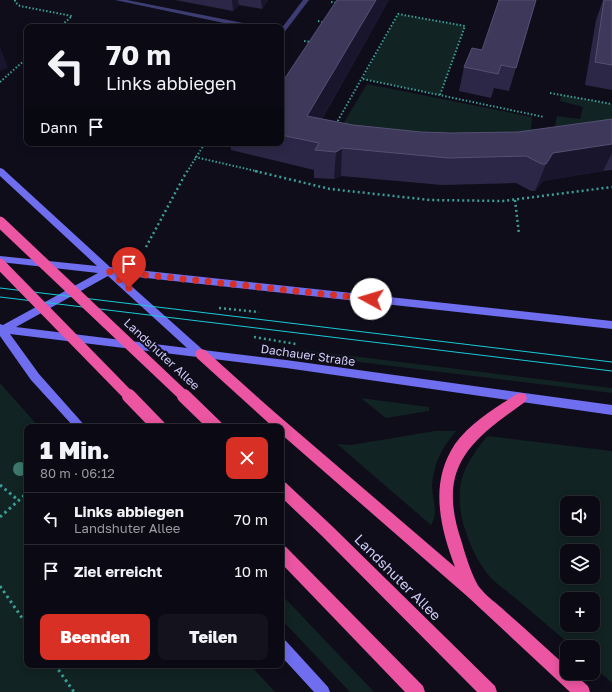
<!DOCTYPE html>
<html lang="de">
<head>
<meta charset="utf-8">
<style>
	:root { --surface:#0b0a14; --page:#14131d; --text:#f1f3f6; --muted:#9a9aa0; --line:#2b2b34; --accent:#d93025 }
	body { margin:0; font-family:"Golos Text",sans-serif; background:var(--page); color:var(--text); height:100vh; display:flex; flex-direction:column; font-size:15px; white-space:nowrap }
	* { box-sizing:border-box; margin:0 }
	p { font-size:13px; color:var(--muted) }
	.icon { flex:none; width:22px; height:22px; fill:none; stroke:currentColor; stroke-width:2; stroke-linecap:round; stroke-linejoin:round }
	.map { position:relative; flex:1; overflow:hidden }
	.sheet { position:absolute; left:24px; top:424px; width:260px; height:244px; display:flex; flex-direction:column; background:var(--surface); border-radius:8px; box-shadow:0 2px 10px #0003,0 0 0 1px var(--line) }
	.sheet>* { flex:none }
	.guide { position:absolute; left:24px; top:24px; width:260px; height:122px; border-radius:8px; box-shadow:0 2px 10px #0003,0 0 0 1px var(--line); background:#0b0a14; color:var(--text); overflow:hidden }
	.fabs { position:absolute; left:560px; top:496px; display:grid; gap:8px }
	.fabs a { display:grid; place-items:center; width:40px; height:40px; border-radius:8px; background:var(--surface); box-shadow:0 2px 10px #0003,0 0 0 1px var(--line); font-size:20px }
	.pin { position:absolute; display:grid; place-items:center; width:34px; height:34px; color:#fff; margin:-41px -17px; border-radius:50% 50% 50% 0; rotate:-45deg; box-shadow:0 0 4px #0007 }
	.pin .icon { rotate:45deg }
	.me { position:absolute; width:44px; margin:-22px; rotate:276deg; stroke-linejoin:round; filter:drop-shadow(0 0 3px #0008) }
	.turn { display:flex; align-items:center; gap:14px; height:84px; padding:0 16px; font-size:18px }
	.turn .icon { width:52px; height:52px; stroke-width:2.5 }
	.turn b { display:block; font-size:28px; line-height:34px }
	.then { display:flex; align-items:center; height:38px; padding:0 16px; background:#0003; gap:8px; font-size:15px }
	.round { display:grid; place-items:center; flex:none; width:42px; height:42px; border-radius:8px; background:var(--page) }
	.head { display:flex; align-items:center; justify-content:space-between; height:68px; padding:0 16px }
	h1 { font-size:24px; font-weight:800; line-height:30px }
	.action { display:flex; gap:8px; margin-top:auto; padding:8px 16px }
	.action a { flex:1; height:46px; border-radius:8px; background:var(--accent); color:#fff; font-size:16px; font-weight:800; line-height:46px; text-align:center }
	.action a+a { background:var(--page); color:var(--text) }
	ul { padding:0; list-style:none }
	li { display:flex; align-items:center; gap:12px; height:52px; padding:0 16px; border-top:1px solid var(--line) }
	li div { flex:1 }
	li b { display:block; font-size:15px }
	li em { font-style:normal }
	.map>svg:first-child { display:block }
	.green { fill:#112322; fill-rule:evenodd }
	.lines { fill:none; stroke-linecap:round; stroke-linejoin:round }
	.path-far2 { stroke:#3a9f96; stroke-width:2; stroke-dasharray:1.5 2; stroke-linecap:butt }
	.path-far1 { stroke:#3a9f96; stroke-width:2.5; stroke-dasharray:2 3; stroke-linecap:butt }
	.path { stroke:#3a9f96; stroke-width:3; stroke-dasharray:2.5 3.5; stroke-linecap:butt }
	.street { fill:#3d3d74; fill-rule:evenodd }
	.secondary { fill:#6e6eee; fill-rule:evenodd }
	.highway { fill:#eb55a1; fill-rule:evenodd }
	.tram { stroke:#19cad7; stroke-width:1 }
	.highway-bridge-far1 { stroke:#eb55a1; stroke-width:11 }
	.highway-bridge { stroke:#eb55a1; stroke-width:14 }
	.tree { fill:#3d786d }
	.wall { fill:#2c2746 }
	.shaded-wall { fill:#19152d }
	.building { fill:#3e395a; stroke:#555073 }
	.route { stroke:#d93025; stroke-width:7; stroke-dasharray:0 12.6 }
	.labels { text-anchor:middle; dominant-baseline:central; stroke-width:4; stroke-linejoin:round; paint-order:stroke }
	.street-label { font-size:12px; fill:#d0ccf9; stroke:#0f0d1a }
	.near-street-label { font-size:14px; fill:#d0ccf9; stroke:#0f0d1a }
</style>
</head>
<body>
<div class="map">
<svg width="612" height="692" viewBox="0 0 612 692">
	<rect width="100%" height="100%" fill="#0f0d1a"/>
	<g class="green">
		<path d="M398,14L465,26L440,95L363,79Z"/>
		<path d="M367,84L532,117L531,132L437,140L340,129Z"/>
		<path d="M561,95L612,104V126L554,131L557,116L580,119L583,107L560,101Z"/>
		<path d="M303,350L612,388V393L310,356Z"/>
		<path d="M0,383L39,427H27V665H250L275,692H0Z"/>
		<path d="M361,398L429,407V411L386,418Z"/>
		<path d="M435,431H456C442,448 434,462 432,485C432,498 439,513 431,525L337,444L351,445Z"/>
		<path d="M487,436L612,451V683L593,666V647H573C553,630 534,614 514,597C507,591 498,585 491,578C470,554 453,509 462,478C467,462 477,449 487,436ZM567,503H593V529H567ZM567,551H593V577H567ZM567,599H593V625H567Z"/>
		<path d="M281,594L374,692H350L281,619Z"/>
	</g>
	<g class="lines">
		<g class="path-far2">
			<path d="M15,0V2L20,6L72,16L60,27"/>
			<path d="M331,2L338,3"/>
			<path d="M318,21L325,23"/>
			<path d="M304,41L311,42"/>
			<path d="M363,79L544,117"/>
			<path d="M0,82L27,58"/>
			<path d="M550,93L612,104"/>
			<path d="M336,124L398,14L465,26L440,95"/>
			<path d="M195,157L260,172"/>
			<path d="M187,172L205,143"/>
		</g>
		<g class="path-far1">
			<path d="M255,171L330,189L430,200L503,201L612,187"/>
			<path d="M515,200L519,234"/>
			<path d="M146,247L187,171"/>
			<path d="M219,308L259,312"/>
			<path d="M254,337L296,344"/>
		</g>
		<g class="path">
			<path d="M0,485L18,500"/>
			<path d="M0,517L27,493"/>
			<path d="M0,586L27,625"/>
			<path d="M55,665L74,692"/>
		</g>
		<g class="street">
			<path d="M115,0H127L253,25L256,27H243Z"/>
			<path d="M303,0H309L283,34L281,35V29Z"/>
		</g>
		<g class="secondary">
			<path d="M0,168L3,169L110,267L612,321V329L119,275L203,350L286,360L612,405V415L286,368L10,334L39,374L86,427H74L31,380L0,336V324L3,325L98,273L0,262V256L97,266L0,176ZM108,276L187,348L16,327Z"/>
			<path d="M281,639L286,641L328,687L330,692H314L281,656Z"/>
		</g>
		<g class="highway">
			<path d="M201,349L205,350L272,410L455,567C440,527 429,483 455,444C470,423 495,408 517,394L521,393L525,394L527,398L525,402C468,442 436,468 462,543C465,554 473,579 480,588C487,597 498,604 506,612C527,630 547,649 567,667V673H573L588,686L590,692H570L468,597L281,434V427H273L197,358L195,354L197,350Z"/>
			<path d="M281,481L286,483L332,526L495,686L497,692H477L322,536L281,497Z"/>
			<path d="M281,545L286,547L423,686L425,692H405L281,563Z"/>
		</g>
		<g class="tram">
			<path d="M0,288L612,362"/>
			<path d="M0,297L612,371"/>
		</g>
		<g class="highway-bridge-far1">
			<path d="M0,222L185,397"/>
			<path d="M0,264L130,397"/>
		</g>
		<g class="highway-bridge">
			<path d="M129,396L159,427"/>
			<path d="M184,396L216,427"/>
		</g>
	</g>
	<circle class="tree" cx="20" cy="469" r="7"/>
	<g class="wall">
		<path d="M175,0H268L262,9L239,5L233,11Z"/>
		<path d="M337,0H389L322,119L353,125L421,132L451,133L518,132L612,119V170L603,171L543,181L535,191H531L516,183L442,185L341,176L334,179L314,178V170L231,150L230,143H281V84Z"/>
		<path d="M536,0L509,91L494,88L491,98L459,91L464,67Z"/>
		<path d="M603,0H612V90L585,85L596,20Z"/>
	</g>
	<g class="shaded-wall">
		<path d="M232,0H238L239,5L233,11Z"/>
		<path d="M261,0H268L262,9Z"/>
		<path d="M376,0H389L309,141L307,116Z"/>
		<path d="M0,47L8,68L0,71Z"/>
		<path d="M612,144V153L603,171L543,181L535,191L546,164L553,153Z"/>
		<path d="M342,148L341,176L334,179L336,152Z"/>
	</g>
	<g class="building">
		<path d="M337,0H376L307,116L353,125L421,132L451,133L518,132L612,119V144L553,153L546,164H542L526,156L448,158L342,148L336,152L315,150L319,143L281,135V84Z"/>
		<path d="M499,0H536L516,68L501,65L498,74L464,67L472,48L482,50Z"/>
		<path d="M604,0H612V65L595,62Z"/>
	</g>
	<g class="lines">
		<path class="route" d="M129,288L109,271L371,299"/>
	</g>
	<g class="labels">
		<g class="street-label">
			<text transform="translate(162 354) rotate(43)">Landshuter Allee</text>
			<text transform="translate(308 355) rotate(8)">Dachauer Straße</text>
		</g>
		<g class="near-street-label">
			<text transform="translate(398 577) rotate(45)">Landshuter Allee</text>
		</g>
	</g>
</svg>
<div class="fabs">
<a><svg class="icon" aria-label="sound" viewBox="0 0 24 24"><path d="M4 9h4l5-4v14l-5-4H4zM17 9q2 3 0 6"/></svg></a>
<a><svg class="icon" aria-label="layers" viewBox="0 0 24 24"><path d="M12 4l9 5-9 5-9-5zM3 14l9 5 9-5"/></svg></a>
<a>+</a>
<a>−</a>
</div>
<div class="pin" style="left:129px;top:288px;background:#d93025"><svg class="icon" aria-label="arrive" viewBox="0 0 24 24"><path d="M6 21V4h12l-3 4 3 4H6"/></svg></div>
<svg class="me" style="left:371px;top:299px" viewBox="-20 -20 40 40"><circle r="19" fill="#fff"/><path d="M0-13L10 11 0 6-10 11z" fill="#d93025"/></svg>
<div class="guide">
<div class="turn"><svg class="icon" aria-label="left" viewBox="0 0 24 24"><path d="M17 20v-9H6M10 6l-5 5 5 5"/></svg><div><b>70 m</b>Links abbiegen</div></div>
<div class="then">Dann<svg class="icon" aria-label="arrive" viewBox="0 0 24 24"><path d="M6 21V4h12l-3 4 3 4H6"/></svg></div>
</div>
<section class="sheet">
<div class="head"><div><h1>1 Min.</h1><p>80 m · 06:12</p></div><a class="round" style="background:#d93025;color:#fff"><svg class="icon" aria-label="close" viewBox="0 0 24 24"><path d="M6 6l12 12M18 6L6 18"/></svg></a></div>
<ul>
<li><svg class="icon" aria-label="left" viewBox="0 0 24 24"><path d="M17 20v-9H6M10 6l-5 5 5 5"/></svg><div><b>Links abbiegen</b><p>Landshuter Allee</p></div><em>70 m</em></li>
<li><svg class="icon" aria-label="arrive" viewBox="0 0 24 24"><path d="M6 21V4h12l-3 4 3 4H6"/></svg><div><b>Ziel erreicht</b></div><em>10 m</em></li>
</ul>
<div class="action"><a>Beenden</a><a>Teilen</a></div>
</section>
</div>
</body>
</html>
